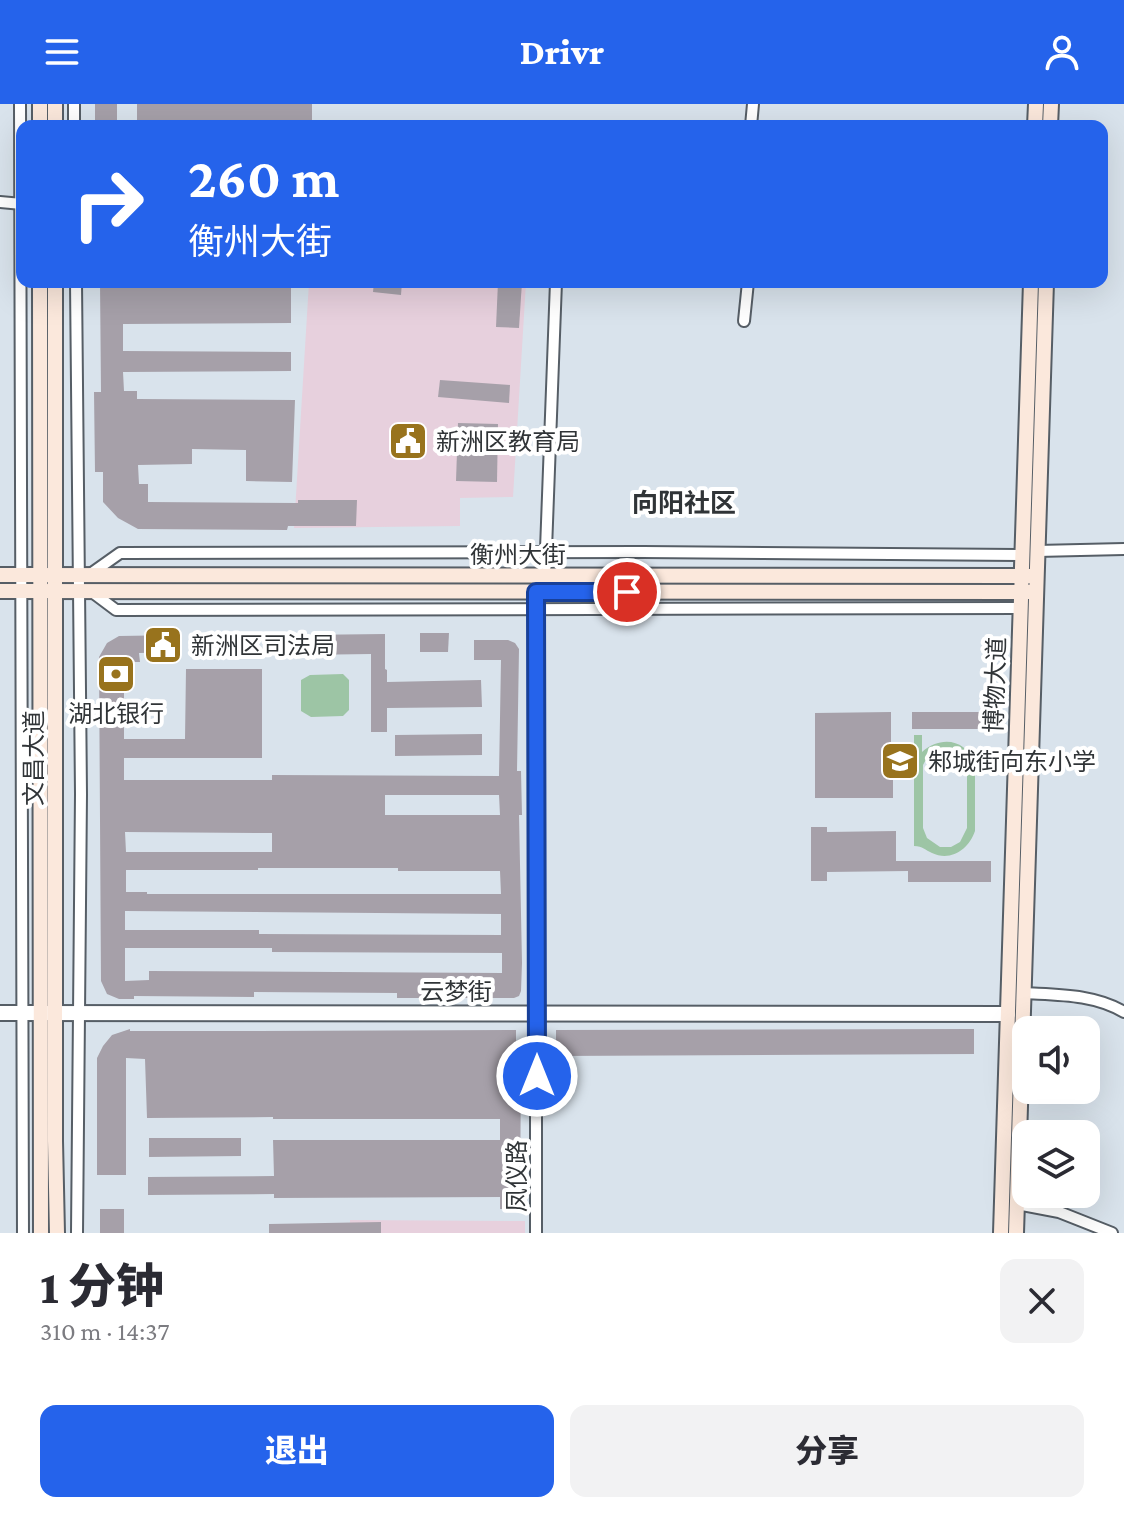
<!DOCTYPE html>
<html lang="zh">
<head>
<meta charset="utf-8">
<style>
	:root { --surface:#fff; --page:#f2f2f3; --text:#2b2b33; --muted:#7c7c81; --accent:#2563eb }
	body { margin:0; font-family:"Crimson Pro","Noto Sans SC",serif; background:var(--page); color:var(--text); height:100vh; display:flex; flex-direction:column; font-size:30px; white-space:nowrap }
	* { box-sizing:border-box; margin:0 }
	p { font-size:26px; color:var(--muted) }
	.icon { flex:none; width:44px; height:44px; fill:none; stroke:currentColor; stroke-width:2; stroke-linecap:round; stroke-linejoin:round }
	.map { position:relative; height:1129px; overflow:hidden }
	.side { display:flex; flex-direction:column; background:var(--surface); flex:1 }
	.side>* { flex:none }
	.hud { position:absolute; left:16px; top:16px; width:1092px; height:168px; border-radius:16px; box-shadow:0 8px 32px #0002; background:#2563eb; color:#fff; overflow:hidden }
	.fabs { position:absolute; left:1012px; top:912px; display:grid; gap:16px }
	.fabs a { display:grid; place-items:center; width:88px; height:88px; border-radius:16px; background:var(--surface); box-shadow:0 8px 32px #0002; font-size:40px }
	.pin { position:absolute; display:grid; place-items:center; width:68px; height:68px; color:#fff; margin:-34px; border:4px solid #fff; border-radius:50%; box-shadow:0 2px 8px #0007 }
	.me { position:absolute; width:88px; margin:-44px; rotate:0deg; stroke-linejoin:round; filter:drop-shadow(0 0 6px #0008) }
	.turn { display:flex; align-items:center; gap:28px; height:168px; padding:0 40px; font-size:36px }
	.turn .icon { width:104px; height:104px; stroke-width:2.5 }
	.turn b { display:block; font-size:56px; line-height:68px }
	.round { display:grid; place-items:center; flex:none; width:84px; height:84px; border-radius:16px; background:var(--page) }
	.overview { display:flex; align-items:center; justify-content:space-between; height:136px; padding:0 40px }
	h1 { font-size:48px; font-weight:800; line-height:60px }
	.primary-button { display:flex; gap:16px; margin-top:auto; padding:16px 40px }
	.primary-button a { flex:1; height:92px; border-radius:16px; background:var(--accent); color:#fff; font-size:32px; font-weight:800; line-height:92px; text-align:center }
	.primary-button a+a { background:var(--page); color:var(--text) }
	header { display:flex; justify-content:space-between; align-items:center; height:104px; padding:0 40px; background:var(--accent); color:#fff; font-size:36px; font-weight:800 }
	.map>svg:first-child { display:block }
	.commercial { fill:#e7d0dd }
	.green { fill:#9dc5a5; fill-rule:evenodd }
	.building { fill:#a6a0a9; fill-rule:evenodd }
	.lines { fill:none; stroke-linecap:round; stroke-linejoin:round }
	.minor-casing { stroke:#565e66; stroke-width:14 }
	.tertiary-casing { stroke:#565e66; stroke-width:18 }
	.secondary-casing { stroke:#565e66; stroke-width:18 }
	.minor { stroke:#fff; stroke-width:10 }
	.tertiary { stroke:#fff; stroke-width:14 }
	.secondary { stroke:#fbe8dc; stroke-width:14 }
	.route-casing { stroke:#184099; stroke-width:20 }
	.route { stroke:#2563eb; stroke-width:14 }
	.labels { text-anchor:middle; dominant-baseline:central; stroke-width:8; stroke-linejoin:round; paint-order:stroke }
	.poi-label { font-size:24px; fill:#303437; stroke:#fff; text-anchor:start }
	.street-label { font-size:24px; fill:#303437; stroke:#fff }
	.neighbourhood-label { font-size:26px; font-weight:bold; fill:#303437; stroke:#fff }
</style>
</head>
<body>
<header><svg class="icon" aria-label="menu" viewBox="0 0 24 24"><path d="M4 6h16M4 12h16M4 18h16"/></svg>Drivr<svg class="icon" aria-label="person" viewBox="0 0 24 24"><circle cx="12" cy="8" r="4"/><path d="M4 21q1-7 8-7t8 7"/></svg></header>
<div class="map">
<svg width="1124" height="1129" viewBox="0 0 1124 1129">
	<rect width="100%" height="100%" fill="#d9e3ec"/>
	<g class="commercial">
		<path d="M309,178H526L513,393L460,394V422L294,424Z"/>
		<path d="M350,1116L525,1117V1129H350Z"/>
	</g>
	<g class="green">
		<path d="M343,570L349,576V606L343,612L311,613L301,607V576L310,571Z"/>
		<path d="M914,631H922V648C941,631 967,635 975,661V727C969,745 951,758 932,749C925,746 923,742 914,742ZM946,644L951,645L961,651L967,660V724L960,738L951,743H940L927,734L923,724V661L929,650L939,645Z"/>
	</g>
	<g class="building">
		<rect x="95" y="0" width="22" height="22"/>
		<rect x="137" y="0" width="175" height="22"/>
		<path d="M100,178H291V219L123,220V247L291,248V267L123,268L124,287H137V295L295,296L292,378L246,377V346L192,345V360L138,361L139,380H148V398L298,399V396H357L356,422H288L287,426L138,425L118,414L103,398V368H95L94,288H101Z"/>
		<path d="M374,178H402L401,191L373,188Z"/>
		<path d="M498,178H522L519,224L496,223Z"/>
		<path d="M440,276L510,281L509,299L438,293Z"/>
		<path d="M458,319L498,320L497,378L456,377Z"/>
		<path d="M420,529H449L448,548H420Z"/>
		<path d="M385,530V565L387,566V578L481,576L482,603L387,604V628H371V550L301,551V531Z"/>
		<path d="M181,531L182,548L139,549L140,558H129L130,582H124V635H185L186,565H262V654H124V676H272V671L499,672L501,556H474V536H508L515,539L519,545L517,667H521L522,711H519L522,859L521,887L519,892L514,894H397V889L254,888V893L134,892V895H119L107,890L101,877L99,553L107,539L119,532ZM385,691H499L500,711H385ZM125,728L272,729V748H126ZM258,764H398V767H500L501,790H147V788H126V766H258ZM125,807L501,810V831L259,830V826H125ZM125,844H272V848L502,849V869L149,867V876L125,877Z"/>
		<path d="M891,608V641H893V694H815V609Z"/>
		<rect x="912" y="608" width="76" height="17"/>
		<path d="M482,630V651L395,652V631Z"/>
		<path d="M811,723H827V728L896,727V757H991V778H908V767L827,768V777H811Z"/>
		<path d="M130,925V927H258L516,926V954H521L520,1105H500V1093L274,1094V1090L148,1091V1073L274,1072L273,1036H500V1015H273V1013L147,1014L145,955L126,954V1071H97V954L103,942L112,931Z"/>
		<path d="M974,925V950L556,952V926Z"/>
		<path d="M149,1034H241V1052L149,1053Z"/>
		<rect x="100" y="1105" width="24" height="24"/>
		<path d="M381,1118V1129H269V1120Z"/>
	</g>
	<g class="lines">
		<g class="minor-casing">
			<g id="minor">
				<path d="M20,0L23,1129"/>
				<path d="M74,0V22"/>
				<path d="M751,22L753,0"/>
				<path d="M0,98L22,100"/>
				<path d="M76,178L81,690L77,1129"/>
				<path d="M744,217L748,178"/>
				<path d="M1037,447L1124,445"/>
				<path d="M89,471L120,449L643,448L1021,451"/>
				<path d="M545,472L556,178"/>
				<path d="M92,488L116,506L1020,504"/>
				<path d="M1024,889C1058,891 1094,890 1124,908"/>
				<path d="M1017,1100L1059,1108L1112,1129"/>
				<path d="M536,1129V488"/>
			</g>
		</g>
		<g class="tertiary-casing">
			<path id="tertiary" d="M0,909L1008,910"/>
		</g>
		<g class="secondary-casing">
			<g id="secondary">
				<path d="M40,22V0"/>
				<path d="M55,22V0"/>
				<path d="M1035,22L1036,0"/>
				<path d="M1050,22L1051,0"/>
				<path d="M40,178L41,1129"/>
				<path d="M55,178V1037L57,1129"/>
				<path d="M0,471L1036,472"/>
				<path d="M0,487L1035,488"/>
				<path d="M1001,1129L1031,178"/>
				<path d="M1016,1129L1046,178"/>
			</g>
		</g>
		<use href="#minor" class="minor"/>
		<use href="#tertiary" class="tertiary"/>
		<use href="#secondary" class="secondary"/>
	</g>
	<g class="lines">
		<g class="route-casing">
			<path id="route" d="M537,972L536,488H627"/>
		</g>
		<use href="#route" class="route"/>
	</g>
	<defs>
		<g id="civic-square" transform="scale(2)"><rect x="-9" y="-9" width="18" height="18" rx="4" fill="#98731d" stroke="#fff"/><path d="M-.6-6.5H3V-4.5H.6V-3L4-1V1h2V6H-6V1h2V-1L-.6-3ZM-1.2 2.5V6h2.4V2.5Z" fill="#fff"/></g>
		<g id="bank-square" transform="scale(2)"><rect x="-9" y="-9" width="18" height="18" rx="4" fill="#98731d" stroke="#fff"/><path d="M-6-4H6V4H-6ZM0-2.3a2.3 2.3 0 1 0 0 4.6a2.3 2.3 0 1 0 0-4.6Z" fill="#fff"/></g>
		<g id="school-square" transform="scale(2)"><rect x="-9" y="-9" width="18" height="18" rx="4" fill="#98731d" stroke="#fff"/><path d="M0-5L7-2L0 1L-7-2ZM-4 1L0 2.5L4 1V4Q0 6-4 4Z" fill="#fff"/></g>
	</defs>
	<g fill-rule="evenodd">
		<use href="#civic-square" x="408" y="337"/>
		<use href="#civic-square" x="163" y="541"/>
		<use href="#bank-square" x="116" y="570"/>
		<use href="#school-square" x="900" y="657"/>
	</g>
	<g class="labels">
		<g class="poi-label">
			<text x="436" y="337">新洲区教育局</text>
			<text x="191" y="541">新洲区司法局</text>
			<text x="116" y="609" text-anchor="middle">湖北银行</text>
			<text x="928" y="657">邾城街向东小学</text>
		</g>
		<g class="street-label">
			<text x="518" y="450">衡州大街</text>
			<text transform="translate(995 581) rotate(-88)">博物大道</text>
			<text transform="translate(33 654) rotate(-90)">文昌大道</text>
			<text x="456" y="887">云梦街</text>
			<text transform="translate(516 1072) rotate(-90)">凤仪路</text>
		</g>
		<g class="neighbourhood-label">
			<text x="684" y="399">向阳社区</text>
		</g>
	</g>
</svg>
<div class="fabs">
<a><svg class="icon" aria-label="sound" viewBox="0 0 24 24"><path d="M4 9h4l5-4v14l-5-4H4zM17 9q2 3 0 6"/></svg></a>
<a><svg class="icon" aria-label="layers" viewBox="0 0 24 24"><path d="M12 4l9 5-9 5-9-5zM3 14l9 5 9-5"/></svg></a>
</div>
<div class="pin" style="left:627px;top:488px;background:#d93025"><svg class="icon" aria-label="arrive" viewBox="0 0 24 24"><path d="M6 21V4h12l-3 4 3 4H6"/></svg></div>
<svg class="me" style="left:537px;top:972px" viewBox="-20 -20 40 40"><circle r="17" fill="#2563eb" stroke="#fff" stroke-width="3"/><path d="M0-11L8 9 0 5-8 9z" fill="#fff"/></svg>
<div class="hud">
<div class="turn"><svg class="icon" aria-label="right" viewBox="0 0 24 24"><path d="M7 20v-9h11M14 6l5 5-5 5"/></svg><div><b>260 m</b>衡州大街</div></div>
</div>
</div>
<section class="side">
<div class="overview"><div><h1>1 分钟</h1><p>310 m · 14:37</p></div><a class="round"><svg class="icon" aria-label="close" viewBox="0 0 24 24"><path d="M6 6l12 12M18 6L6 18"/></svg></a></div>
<div class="primary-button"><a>退出</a><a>分享</a></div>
</section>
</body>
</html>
